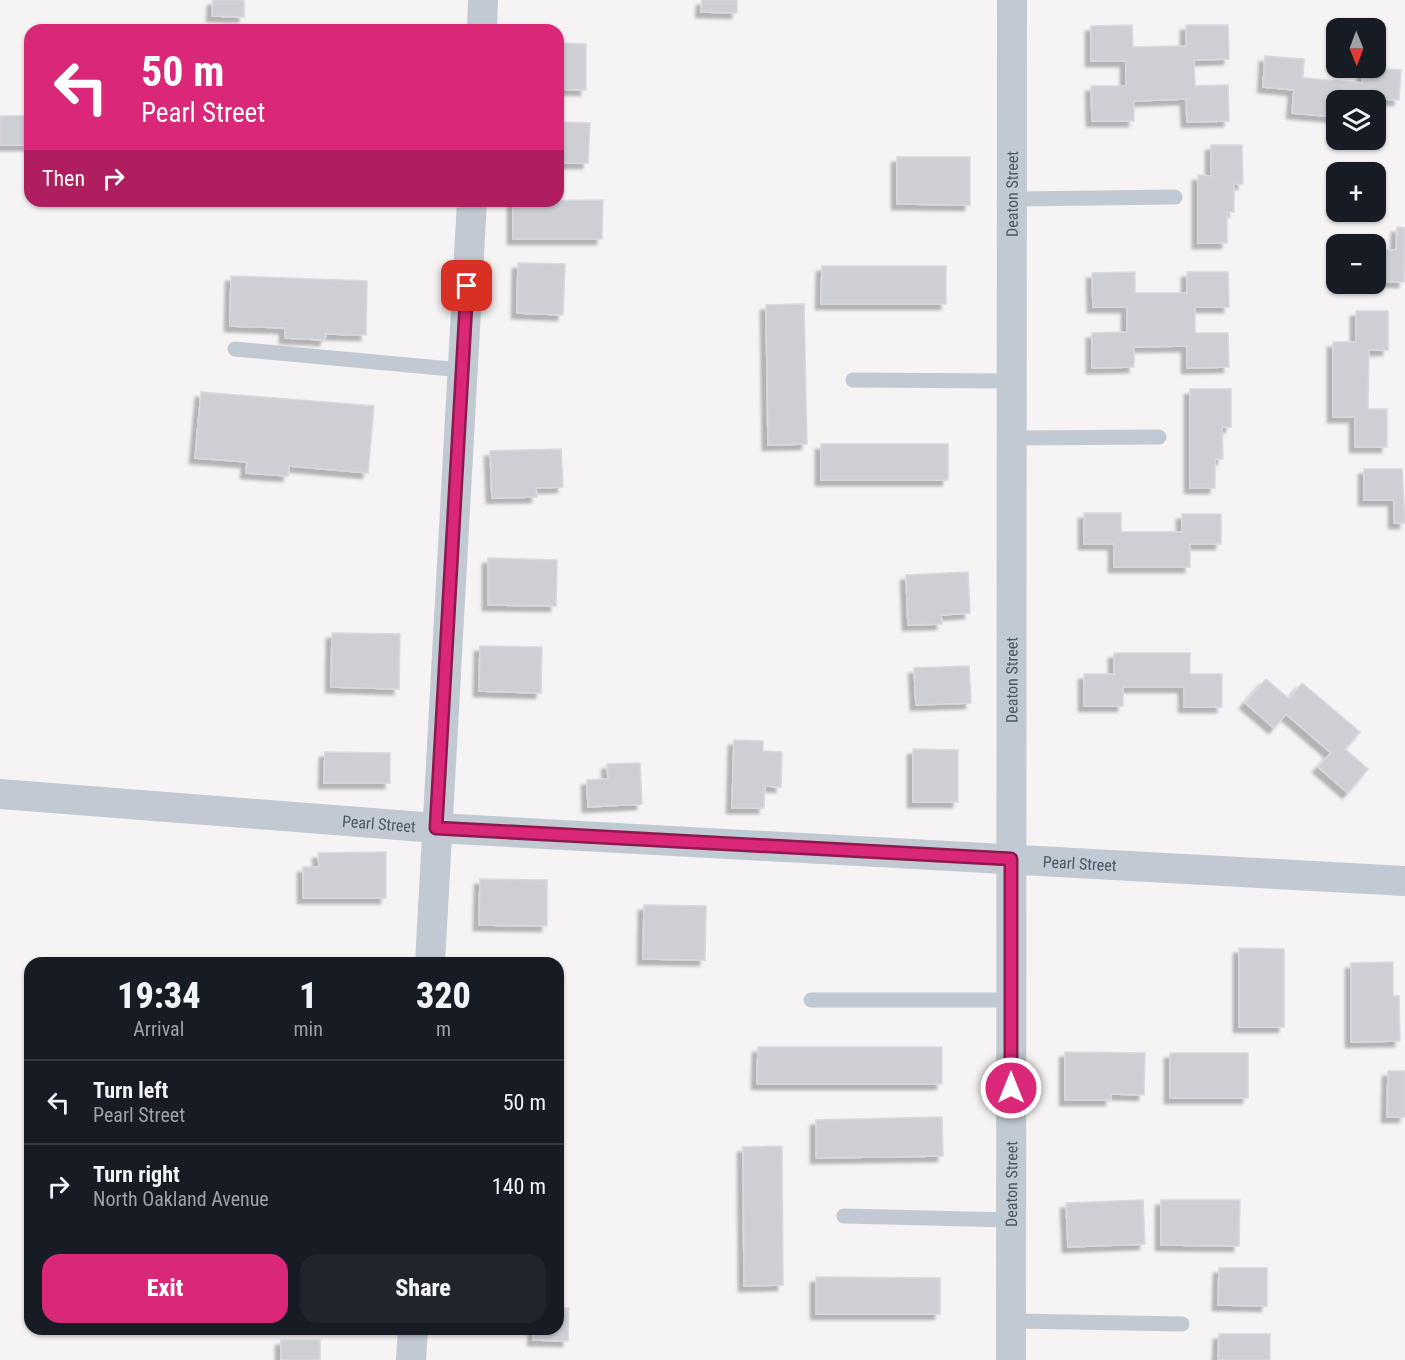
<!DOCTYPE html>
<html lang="en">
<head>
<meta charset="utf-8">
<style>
	:root { --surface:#171b24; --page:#20242c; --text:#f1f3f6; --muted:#9ea1a6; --line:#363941; --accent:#db2777 }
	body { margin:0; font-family:"Roboto Condensed",sans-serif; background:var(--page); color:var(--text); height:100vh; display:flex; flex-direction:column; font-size:22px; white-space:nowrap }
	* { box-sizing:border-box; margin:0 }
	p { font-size:20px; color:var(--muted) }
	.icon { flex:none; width:33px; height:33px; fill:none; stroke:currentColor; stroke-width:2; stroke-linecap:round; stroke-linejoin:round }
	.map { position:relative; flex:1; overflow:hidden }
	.side { position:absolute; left:24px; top:957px; width:540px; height:378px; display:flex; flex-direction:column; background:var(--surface); border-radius:18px; box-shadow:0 2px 4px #0004 }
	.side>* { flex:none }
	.guide { position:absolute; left:24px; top:24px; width:540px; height:183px; border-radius:18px; box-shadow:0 2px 4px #0004; background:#db2777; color:#fff; overflow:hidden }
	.needle { width:39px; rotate:179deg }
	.buttons { position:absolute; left:1326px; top:18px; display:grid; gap:12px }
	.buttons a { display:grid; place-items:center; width:60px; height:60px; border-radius:12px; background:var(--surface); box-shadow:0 2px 4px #0004; font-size:30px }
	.pin { position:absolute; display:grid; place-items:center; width:51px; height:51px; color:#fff; margin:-26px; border-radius:12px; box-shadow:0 3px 9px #0006 }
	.me { position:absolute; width:66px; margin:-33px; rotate:0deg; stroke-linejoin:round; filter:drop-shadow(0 0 4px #0008) }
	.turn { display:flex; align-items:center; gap:21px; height:126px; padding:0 18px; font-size:27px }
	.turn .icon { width:78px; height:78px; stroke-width:2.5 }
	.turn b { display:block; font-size:42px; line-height:51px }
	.then { display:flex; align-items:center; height:57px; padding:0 18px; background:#0003; gap:12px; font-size:22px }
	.eta { display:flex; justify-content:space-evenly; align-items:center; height:102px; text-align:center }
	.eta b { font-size:36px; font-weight:800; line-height:42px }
	.action { display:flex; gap:12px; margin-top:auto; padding:12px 18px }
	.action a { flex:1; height:69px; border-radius:18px; background:var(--accent); color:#fff; font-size:24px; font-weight:800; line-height:69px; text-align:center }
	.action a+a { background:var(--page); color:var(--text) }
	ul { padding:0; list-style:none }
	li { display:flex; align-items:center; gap:18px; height:84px; padding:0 18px; border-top:2px solid var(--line) }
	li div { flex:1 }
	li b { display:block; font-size:22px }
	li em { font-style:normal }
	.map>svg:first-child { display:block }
	.building { fill:#cdcfd5; stroke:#d7d9de; stroke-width:1.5; filter:url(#shadow) }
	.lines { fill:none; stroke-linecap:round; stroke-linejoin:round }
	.service { stroke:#c1cad2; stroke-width:15 }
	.minor { stroke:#c1cad2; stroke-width:30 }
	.route-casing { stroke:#8e194d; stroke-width:15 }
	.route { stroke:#db2777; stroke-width:10 }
	.labels { text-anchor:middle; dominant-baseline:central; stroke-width:4.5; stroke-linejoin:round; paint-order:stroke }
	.street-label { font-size:16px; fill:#4a5661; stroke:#fff }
</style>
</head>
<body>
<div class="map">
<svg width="1405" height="1360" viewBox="0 0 1405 1360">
	<defs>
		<filter id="shadow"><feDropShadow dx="-5.5" dy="5.5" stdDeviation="1.5" flood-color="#0004"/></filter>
	</defs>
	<rect width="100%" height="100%" fill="#f5f3f3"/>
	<g class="building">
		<path d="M213,0H244V17L212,16Z"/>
		<path d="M702,0H737V13L701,12Z"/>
		<path d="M1132,25L1133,47L1186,46V25H1228L1229,59L1194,60L1195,86L1228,85L1229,121L1187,122L1186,99L1134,101V121H1092L1091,86H1126V61H1091V26Z"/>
		<path d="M558,43L586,44V90L558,89Z"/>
		<path d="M1265,56L1304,59L1303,78L1362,83L1363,68L1401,70L1399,100L1368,98L1367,100H1336V117L1292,113L1294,90L1263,87Z"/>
		<rect x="0" y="116" width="30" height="29"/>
		<path d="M558,122L590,123L588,163H558Z"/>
		<path d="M1211,145H1242L1243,184H1234V212H1227V243H1198V175L1211,176Z"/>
		<path d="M897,157H970V205L897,204Z"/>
		<path d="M603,200L602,239H513V201Z"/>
		<path d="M1397,227L1405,228L1404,282L1376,281V250H1396Z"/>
		<path d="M518,263L565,264L563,315L517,313Z"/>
		<path d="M822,266H946V304H821Z"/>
		<path d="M1135,272V293H1187V272H1228L1229,307H1195V333H1228L1229,367L1187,368V346L1134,347V367L1092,368V333L1127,332V307H1093L1092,273Z"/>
		<path d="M231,276L367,281L366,335L326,334L325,340L285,338V328L230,326Z"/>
		<path d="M804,304L807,444L768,445L766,305Z"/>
		<path d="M1356,311H1388V350H1369L1368,409H1387V447H1355V417H1333V342H1356Z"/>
		<path d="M1190,389H1231V427H1222L1223,459H1215V488H1190Z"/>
		<path d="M201,392L374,406L368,473L289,466L288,476L246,473L247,462L195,458Z"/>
		<rect x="821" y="444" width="127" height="36"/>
		<path d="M561,449L563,487L536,488L537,497L492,498L490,451Z"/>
		<path d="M1364,469H1402L1405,523H1394V500H1364Z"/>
		<path d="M1084,513H1121V532H1182V514H1221V544H1190V567H1114V544H1084Z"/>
		<path d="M488,558L557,560L556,606L488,605Z"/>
		<path d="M968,572L970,613L941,615L942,624L908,625L906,575Z"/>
		<path d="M332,633L400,634L399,689L331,687Z"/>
		<path d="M480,646L542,647L541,693L479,691Z"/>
		<path d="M1114,653H1190V674H1222V707H1184V687H1123V706H1084V674H1114Z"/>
		<path d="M969,666L971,703L916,705L914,668Z"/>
		<path d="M1266,679L1289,699L1302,683L1360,732L1345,749L1368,769L1348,793L1318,767L1331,753L1286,714L1274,728L1245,703Z"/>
		<path d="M734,740L763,741V751L782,752L781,787L765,786L764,808H732Z"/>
		<path d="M913,749L958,750V802H913Z"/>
		<path d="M325,752L390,753V783H324Z"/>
		<path d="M640,763L642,804L588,807L587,780L608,779L607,764Z"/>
		<path d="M386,852V898H303V867H319L318,853Z"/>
		<path d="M480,879L547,880V926L479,925Z"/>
		<path d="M644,905L706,906L705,960L643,959Z"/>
		<path d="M1239,948L1284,949V1027H1239Z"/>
		<path d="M1393,962V996H1399L1400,1041L1351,1042V963Z"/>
		<path d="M758,1047H942V1084H757Z"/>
		<path d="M1065,1052L1145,1053L1144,1095L1111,1094V1100H1065Z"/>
		<rect x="1170" y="1053" width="78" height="45"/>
		<path d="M1388,1071H1405V1117H1387Z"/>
		<path d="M942,1117L943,1156L816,1158V1120Z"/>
		<path d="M782,1146L783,1285L744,1286L743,1147Z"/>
		<path d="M1143,1200L1145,1244L1068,1247L1066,1203Z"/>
		<path d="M1161,1200H1240L1239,1246L1161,1245Z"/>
		<path d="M1219,1268H1267V1306L1218,1305Z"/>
		<path d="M816,1277L940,1278V1314H816Z"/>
		<path d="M558,1308H569L568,1341L533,1340L534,1329H558Z"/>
		<path d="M1219,1334H1270V1360H1218Z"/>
		<rect x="281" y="1340" width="39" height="20"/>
	</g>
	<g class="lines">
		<g class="service">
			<path d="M1012,199L1175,197"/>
			<path d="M235,349L462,370"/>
			<path d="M853,380L1011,381"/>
			<path d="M1012,438L1159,437"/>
			<path d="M811,1000H1011"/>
			<path d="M844,1216L1011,1220"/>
			<path d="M1011,1321L1182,1324"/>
		</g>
		<g class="minor">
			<path d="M482,30L483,0"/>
			<path id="s1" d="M0,794L436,828L1405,881"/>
			<path d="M430,963L472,201"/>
			<path d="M411,1360L413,1329"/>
			<path id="s2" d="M1011,1360L1012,0"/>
		</g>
	</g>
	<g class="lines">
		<g class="route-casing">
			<path id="route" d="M467,286L436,828L1011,859V1088"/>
		</g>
		<use href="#route" class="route"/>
	</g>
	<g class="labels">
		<g class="street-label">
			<text stroke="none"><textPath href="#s2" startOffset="1166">Deaton Street</textPath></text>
			<text stroke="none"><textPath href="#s2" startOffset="680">Deaton Street</textPath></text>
			<text stroke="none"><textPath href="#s1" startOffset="380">Pearl Street</textPath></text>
			<text stroke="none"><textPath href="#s1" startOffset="1082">Pearl Street</textPath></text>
			<text stroke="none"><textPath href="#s2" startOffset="176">Deaton Street</textPath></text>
		</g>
	</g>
</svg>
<div class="buttons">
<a><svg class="needle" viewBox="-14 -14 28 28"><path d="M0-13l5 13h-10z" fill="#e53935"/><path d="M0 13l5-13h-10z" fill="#9ea1a6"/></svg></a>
<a><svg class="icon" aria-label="layers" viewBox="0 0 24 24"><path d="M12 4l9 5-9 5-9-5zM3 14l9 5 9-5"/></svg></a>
<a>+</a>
<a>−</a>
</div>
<div class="pin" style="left:467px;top:286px;background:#d93025"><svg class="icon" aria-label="arrive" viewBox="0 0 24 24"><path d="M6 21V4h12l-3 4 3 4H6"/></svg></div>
<svg class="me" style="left:1011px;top:1088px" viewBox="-20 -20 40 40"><circle r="17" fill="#db2777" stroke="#fff" stroke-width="3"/><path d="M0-11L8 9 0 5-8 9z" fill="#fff"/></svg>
<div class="guide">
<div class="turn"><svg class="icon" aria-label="left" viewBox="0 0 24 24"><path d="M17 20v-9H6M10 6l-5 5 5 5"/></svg><div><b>50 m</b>Pearl Street</div></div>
<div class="then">Then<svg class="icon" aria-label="right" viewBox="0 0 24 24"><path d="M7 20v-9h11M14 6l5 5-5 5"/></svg></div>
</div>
<section class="side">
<div class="eta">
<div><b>19:34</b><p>Arrival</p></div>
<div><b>1</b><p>min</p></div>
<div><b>320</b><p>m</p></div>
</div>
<ul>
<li><svg class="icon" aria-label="left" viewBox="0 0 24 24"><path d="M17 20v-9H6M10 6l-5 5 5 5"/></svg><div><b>Turn left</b><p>Pearl Street</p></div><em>50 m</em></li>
<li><svg class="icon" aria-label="right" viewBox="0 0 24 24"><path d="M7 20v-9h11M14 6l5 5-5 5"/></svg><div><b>Turn right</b><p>North Oakland Avenue</p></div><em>140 m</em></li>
</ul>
<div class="action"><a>Exit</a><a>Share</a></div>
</section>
</div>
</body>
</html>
